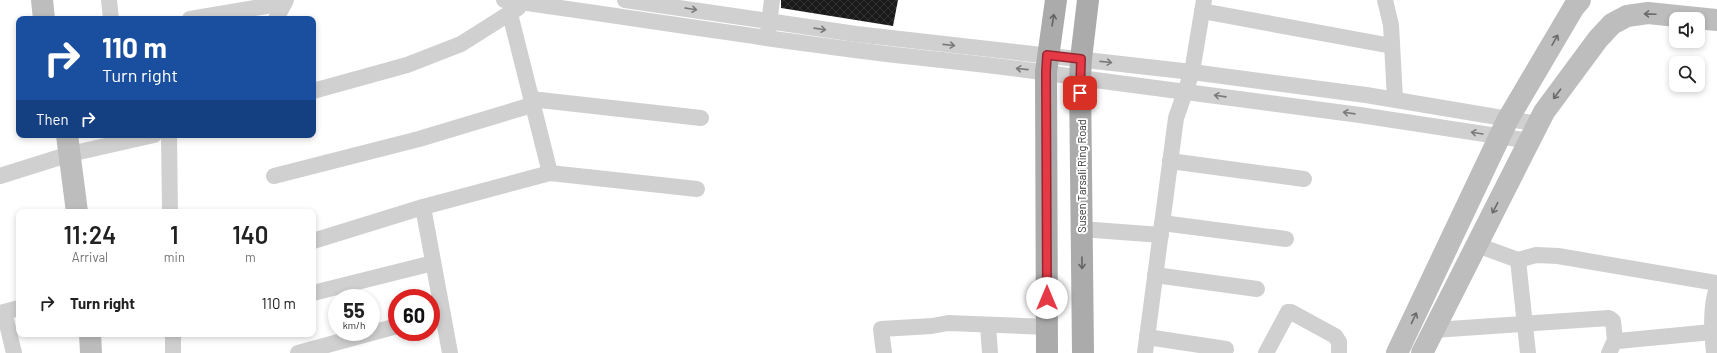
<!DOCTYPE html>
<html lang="en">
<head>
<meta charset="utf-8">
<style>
	:root { --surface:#fff; --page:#f6f6f6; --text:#222; --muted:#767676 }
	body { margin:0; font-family:Barlow,sans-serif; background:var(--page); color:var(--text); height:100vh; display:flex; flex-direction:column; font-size:15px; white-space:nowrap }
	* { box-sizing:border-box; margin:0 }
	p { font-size:13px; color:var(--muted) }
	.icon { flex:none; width:22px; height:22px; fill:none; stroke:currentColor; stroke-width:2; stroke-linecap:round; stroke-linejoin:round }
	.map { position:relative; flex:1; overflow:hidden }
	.drawer { position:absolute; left:16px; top:209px; width:300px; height:128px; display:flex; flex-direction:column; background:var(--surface); border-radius:8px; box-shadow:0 2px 6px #0003 }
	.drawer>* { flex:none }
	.top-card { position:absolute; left:16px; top:16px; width:300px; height:122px; border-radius:8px; box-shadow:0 2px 6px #0003; background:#1a4fa0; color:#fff; overflow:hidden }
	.tools { position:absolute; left:1669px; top:12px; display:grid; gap:8px }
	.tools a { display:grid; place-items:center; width:36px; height:36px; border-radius:8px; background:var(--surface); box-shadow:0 2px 6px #0003; font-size:20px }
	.speed { position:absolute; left:328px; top:289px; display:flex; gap:8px; font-size:20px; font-weight:700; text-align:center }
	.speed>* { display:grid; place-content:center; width:52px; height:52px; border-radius:50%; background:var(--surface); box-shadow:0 2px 6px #0003; line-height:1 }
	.speed small { font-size:10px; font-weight:400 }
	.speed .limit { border:6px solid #d22; background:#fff; color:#111 }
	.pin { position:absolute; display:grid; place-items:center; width:34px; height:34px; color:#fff; margin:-17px; border-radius:8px; box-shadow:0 2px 6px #0006 }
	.me { position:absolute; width:44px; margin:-22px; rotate:0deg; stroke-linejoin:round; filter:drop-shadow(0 0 3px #0008) }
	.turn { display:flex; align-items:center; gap:14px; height:84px; padding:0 20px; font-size:18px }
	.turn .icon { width:52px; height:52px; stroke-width:2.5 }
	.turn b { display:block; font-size:28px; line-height:34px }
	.then { display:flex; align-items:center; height:38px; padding:0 20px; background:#0003; gap:8px; font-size:15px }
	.eta { display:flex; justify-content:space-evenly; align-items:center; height:68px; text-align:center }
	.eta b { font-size:24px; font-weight:600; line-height:28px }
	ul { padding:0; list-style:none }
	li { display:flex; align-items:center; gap:12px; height:52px; padding:0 20px }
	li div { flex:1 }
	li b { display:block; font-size:15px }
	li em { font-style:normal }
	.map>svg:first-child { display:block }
	.building { fill:url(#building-cross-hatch) }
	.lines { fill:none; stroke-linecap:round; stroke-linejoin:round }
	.street { stroke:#d0d0d0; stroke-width:16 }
	.secondary { stroke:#bdbdbd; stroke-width:22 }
	.primary { stroke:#ababab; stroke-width:22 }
	.oneway { stroke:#7a7a7a }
	.oneway2 { stroke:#6a6a6a }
	.oneway3 { stroke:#636363 }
	.route-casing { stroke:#96252e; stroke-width:10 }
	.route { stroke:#e63946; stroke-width:7 }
	.labels { text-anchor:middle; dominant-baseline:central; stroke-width:4; stroke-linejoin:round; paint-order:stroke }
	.street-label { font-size:11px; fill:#333; stroke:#fff }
</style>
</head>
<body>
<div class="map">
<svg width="1717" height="353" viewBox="0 0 1717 353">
	<defs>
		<pattern id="building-cross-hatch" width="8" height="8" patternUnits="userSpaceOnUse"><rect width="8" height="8" fill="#1a1a1a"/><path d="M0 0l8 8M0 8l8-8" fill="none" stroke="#333"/></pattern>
	</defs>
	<rect width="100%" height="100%" fill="#fff"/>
	<path class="building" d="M781,0H898L893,26L781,8Z"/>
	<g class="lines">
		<g class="street">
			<path d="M109,0L111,19"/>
			<path d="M504,0C621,16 738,35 855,50C930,60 1006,65 1080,78L1360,115L1530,141"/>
			<path d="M625,0L856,34L1192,72L1366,95L1538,124"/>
			<path d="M1385,0L1391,25L1395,99"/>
			<path d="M1202,11L1392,46"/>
			<path d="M510,14L550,173L697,189"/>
			<path d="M190,19L284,3"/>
			<path d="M276,19L286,0"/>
			<path d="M768,32L772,0"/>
			<path d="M313,91L407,65L461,44L518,8"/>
			<path d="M531,99L701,118"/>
			<path d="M169,135L170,212"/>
			<path d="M1170,161L1304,179"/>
			<path d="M0,176L70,154L154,135"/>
			<path d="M274,176L419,139L532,105"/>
			<path d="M1162,223L1286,239"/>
			<path d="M1081,229L1161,235"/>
			<path d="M313,241L423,207"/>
			<path d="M1477,245L1518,260L1528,353"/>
			<path d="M1518,260L1536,255L1558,256L1717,283"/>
			<path d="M1155,275L1257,289"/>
			<path d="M313,293L433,263"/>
			<path d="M988,325L990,353"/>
			<path d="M1434,330L1609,318L1613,321L1615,340L1618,341L1712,332"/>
			<path d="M173,334V353"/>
			<path d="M1147,337L1226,349"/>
			<path d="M14,353L4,312L19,308"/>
			<path d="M298,353L397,326"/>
			<path d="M450,353L423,207L550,173"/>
			<path d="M884,353L881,329L932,326L948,323L1047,327"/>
			<path d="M1145,353L1176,118L1192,72L1204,0"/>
			<path d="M1266,353L1288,312H1291L1335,336L1339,342V353"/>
			<path d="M1609,353L1615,340"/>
			<path d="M1714,353C1712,332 1710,308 1717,288"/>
		</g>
		<g class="secondary">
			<path d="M42,0L44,19"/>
			<path d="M67,135L77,212"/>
			<path d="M90,334L91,353"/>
			<path d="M1397,353L1508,119L1574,7L1580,0"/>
			<path d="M1422,353L1544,112L1598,39L1612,24L1627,16L1648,13L1717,20"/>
		</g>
		<g class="primary">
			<path d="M1047,353L1046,72L1056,0"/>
			<path d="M1083,353L1080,78L1081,59L1088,0"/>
		</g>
	</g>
	<defs><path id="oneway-shaft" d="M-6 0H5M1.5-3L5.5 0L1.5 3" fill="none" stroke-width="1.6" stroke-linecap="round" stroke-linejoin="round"/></defs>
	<g class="oneway">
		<use href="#oneway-shaft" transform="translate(691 9) rotate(9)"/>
		<use href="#oneway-shaft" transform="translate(820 29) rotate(8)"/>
		<use href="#oneway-shaft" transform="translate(949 45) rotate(6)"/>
		<use href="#oneway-shaft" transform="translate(1106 62) rotate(6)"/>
		<use href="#oneway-shaft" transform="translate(1022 69) rotate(-174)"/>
		<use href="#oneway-shaft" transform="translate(1220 96) rotate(-172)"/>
		<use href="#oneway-shaft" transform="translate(1349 113) rotate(-172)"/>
		<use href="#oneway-shaft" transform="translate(1477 133) rotate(-171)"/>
	</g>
	<g class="oneway2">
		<use href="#oneway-shaft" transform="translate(1650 14) rotate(-178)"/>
		<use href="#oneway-shaft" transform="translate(1555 40) rotate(-60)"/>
		<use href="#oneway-shaft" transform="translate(1557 94) rotate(127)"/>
		<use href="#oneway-shaft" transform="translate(1495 208) rotate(117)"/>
		<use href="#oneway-shaft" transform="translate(1414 318) rotate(-65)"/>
	</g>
	<g class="oneway3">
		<use href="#oneway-shaft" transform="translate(1053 20) rotate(-81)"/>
		<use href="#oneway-shaft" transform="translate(1082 263) rotate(89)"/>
	</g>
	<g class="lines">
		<g class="route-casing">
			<path id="route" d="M1047,298L1046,72L1047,55L1081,59L1080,93"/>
		</g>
		<use href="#route" class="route"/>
	</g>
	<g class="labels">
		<g class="street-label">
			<text transform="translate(1081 176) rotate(-90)">Susen Tarsali Ring Road</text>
		</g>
	</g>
</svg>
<div class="tools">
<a><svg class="icon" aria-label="sound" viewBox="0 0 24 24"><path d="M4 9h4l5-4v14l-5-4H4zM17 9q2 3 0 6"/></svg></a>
<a><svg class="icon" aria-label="search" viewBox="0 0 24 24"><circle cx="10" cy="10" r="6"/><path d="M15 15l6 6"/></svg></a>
</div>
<div class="speed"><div>55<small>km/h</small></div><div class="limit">60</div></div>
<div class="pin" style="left:1080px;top:93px;background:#d93025"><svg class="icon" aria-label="arrive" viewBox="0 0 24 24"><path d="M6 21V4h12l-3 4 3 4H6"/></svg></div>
<svg class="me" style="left:1047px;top:298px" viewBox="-20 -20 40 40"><circle r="19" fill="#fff"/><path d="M0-13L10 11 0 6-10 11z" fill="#e63946"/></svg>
<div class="top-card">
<div class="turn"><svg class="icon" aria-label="right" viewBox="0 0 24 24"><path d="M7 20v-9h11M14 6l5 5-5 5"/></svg><div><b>110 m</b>Turn right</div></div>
<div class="then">Then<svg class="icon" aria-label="right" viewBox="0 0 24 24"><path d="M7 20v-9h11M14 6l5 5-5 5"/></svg></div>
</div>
<section class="drawer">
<div class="eta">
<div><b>11:24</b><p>Arrival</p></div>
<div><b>1</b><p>min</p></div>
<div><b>140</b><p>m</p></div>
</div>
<ul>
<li><svg class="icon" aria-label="right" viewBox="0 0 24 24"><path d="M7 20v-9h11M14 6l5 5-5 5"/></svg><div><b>Turn right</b></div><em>110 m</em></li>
</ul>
</section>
</div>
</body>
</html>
